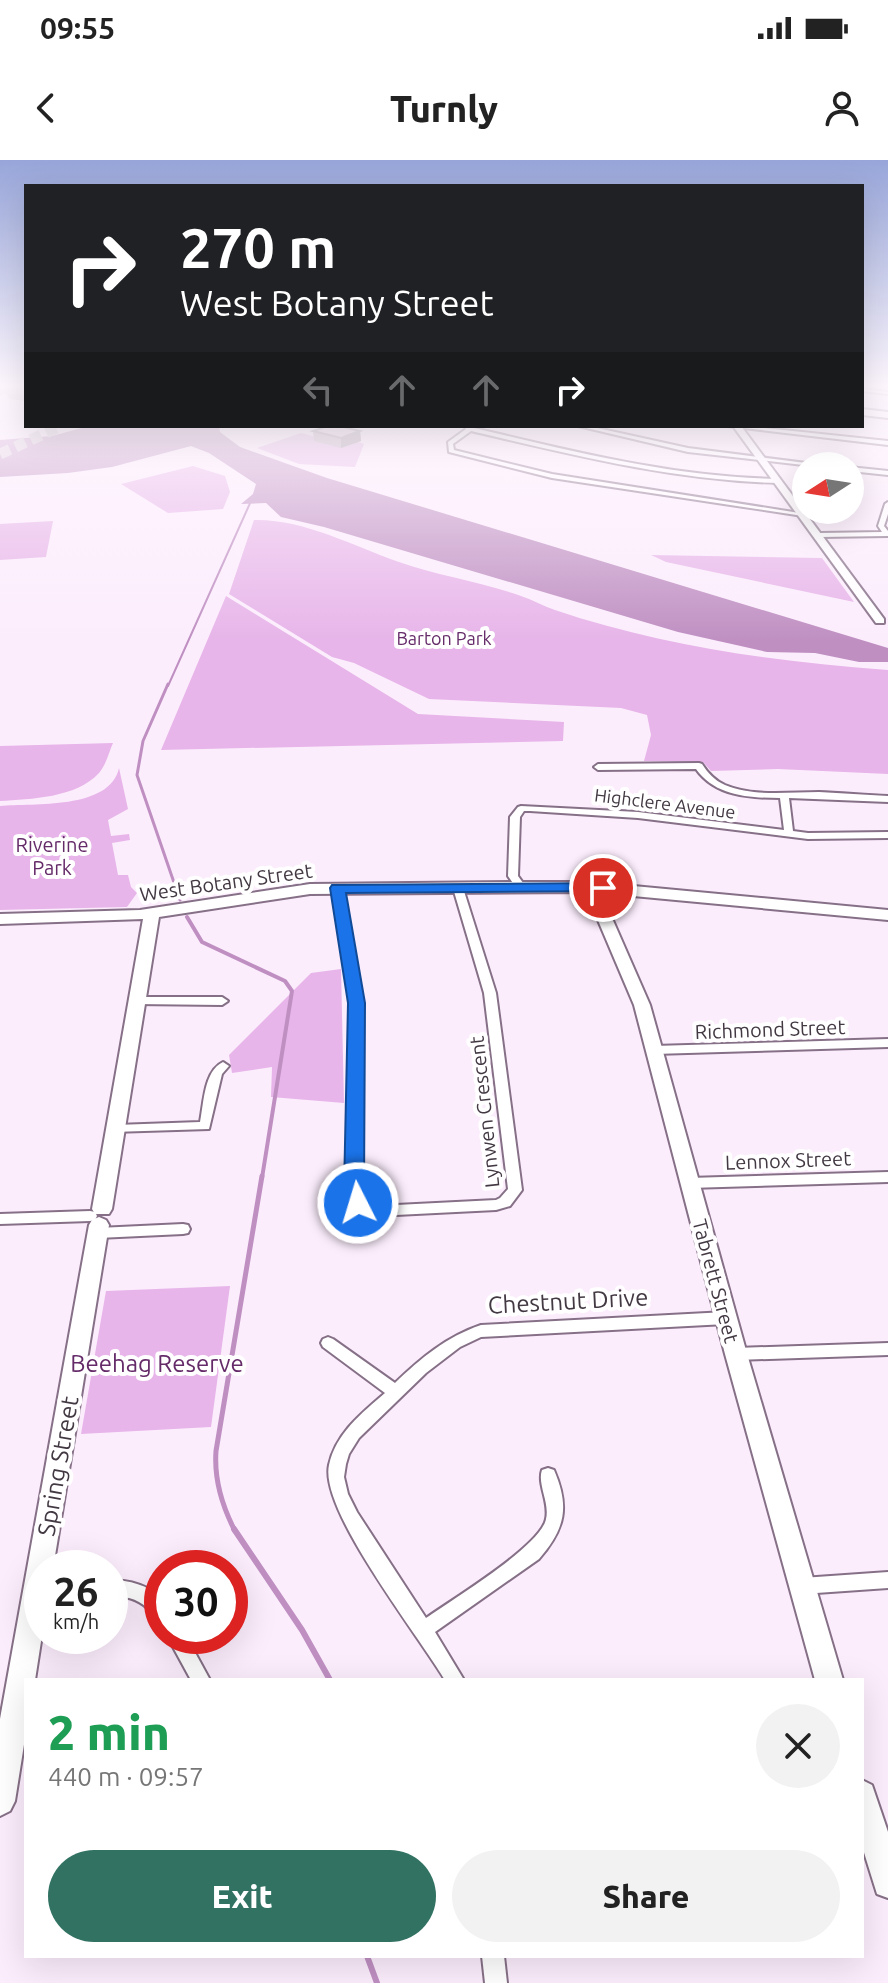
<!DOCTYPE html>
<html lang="en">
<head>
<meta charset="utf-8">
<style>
	:root { --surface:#fff; --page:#f2f2f2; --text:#222; --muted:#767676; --accent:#317262 }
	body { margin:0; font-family:Ubuntu,sans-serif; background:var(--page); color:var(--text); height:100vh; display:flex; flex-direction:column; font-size:30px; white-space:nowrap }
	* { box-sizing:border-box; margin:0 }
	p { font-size:26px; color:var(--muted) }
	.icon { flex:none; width:44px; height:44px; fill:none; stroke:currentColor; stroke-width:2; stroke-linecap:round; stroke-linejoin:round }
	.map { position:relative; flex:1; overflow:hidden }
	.side { position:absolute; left:24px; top:1518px; width:840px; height:280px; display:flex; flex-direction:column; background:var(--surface); border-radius:0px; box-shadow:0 8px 32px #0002 }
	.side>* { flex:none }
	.guide { position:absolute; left:24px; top:24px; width:840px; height:244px; border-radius:0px; box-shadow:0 8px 32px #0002; background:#202124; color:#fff; overflow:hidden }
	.needle { width:52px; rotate:258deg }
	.controls { position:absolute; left:792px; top:292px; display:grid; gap:16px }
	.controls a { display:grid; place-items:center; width:72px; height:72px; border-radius:50%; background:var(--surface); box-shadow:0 8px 32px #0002; font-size:40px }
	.speed { position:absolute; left:24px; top:1390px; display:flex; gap:16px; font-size:40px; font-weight:700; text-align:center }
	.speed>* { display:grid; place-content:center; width:104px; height:104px; border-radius:50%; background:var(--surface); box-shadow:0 8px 32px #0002; line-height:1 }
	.speed small { font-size:20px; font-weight:400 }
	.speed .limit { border:12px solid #d22; background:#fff; color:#111 }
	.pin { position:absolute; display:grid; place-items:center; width:68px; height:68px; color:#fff; margin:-34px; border:4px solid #fff; border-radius:50%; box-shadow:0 2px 8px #0007 }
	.me { position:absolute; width:88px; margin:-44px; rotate:355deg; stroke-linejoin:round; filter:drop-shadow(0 0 6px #0008) }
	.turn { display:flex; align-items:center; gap:28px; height:168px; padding:0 24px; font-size:36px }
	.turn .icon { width:104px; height:104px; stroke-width:2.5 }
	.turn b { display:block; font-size:56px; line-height:68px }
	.lanes { display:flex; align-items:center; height:76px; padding:0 24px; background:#0003; justify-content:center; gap:40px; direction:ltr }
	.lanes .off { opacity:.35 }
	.round { display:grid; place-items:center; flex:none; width:84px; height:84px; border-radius:42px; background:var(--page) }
	.summary { display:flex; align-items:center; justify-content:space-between; height:136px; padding:0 24px }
	h1 { font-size:48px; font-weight:800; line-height:60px; color:#1e9e55 }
	.action { display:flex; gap:16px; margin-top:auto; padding:16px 24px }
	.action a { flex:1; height:92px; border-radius:48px; background:var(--accent); color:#fff; font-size:32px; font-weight:800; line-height:92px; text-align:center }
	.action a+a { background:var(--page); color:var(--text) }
	.status { display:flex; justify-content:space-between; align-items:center; height:56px; padding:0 40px; background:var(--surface); direction:ltr }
	.status svg { height:22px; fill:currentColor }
	header { display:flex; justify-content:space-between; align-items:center; height:104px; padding:0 24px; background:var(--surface); font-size:36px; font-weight:800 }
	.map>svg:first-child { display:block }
	.green { fill:#e7b5e9 }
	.water { fill:#bf8fc2 }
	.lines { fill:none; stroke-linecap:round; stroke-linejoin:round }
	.stream-far4 { stroke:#bf8fc2; stroke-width:2 }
	.stream-far3 { stroke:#bf8fc2; stroke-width:3 }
	.stream-far2 { stroke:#bf8fc2; stroke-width:4 }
	.stream-far1 { stroke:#bf8fc2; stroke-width:5 }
	.stream { stroke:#bf8fc2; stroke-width:6 }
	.taxiway { fill:#b8acba; fill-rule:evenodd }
	.runway { fill:#b8acba; fill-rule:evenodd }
	.highway-tunnel { stroke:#d7c9d8; stroke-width:11; stroke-dasharray:11 6; stroke-linecap:butt }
	.street-casing { stroke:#867087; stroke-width:4 }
	.secondary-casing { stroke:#867087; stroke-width:4 }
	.highway-casing { stroke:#867087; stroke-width:4 }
	.street { fill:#fff; fill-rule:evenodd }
	.secondary { fill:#fff; fill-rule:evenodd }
	.highway { fill:#fff; fill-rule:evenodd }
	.wall { fill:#c0abc1 }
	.shaded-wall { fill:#9c8b9d }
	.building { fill:#dfc7e0; stroke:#9c8b9d; stroke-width:2 }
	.route { fill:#1a73e8; stroke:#114b97; stroke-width:2 }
	.labels { text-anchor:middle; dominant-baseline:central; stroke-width:8; stroke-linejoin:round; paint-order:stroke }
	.far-park-label { font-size:18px; fill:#652b69; stroke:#fff }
	.far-street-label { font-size:18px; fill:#433943; stroke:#fff }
	.park-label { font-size:20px; fill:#652b69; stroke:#fff }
	.street-label { font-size:20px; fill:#433943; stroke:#fff }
	.near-street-label { font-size:24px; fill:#433943; stroke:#fff }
	.near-park-label { font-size:24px; fill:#652b69; stroke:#fff }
</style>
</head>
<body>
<div class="status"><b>09:55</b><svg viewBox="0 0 49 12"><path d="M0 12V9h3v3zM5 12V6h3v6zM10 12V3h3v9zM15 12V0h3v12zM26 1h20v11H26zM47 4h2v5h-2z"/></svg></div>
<header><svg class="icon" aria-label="back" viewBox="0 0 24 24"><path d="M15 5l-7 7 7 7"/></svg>Turnly<svg class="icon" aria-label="person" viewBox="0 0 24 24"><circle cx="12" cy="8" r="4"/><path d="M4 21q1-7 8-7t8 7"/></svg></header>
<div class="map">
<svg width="888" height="1823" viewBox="0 0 888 1823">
	<rect width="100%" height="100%" fill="#fcedfd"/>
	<g class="green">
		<path d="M301,273L320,278L333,274L364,284L355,307L299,304L257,288Z"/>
		<path d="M193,306L225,316L230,332L223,349L168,353L121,324Z"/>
		<path d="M254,360C304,359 353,386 399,402C439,416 482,422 521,436C533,440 543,446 555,450C661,486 777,502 888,510V614L778,609L711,611L703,602L644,601L651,575L647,555L621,548L429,539L354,503L332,497L229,434Z"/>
		<path d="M53,361L46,397L0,400V364Z"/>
		<path d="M651,395L822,398L854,442L666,402Z"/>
		<path d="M226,436L418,554L564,562L563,581L161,590Z"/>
		<path d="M113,583C109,592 106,605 99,613C76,638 31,639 0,641V586Z"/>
		<path d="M119,608L128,649L108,660L111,676L129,674L130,680L112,683L118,715H128L131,727L137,733L127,747L0,750V646C33,643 110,650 119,608Z"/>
		<path d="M341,809L344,943L271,937L272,907L232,913L229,895L311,813Z"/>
		<path d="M230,1126L211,1267L81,1274L106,1131Z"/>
	</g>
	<path class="water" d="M89,266H219L220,272L240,287L327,318L888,488V502H859L815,493L767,492L678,472L324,367L281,357L266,343L241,344L253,334L256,324L209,293L191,286L112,307L68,313L0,317V280L52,276Z"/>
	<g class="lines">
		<path class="stream-far4" d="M168,526L251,341"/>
		<path class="stream-far3" d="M168,524L143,581L137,615L180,740"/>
		<path class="stream-far2" d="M187,757L202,782L285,821L292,831L262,1018"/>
		<path class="stream-far1" d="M235,1371C222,1346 214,1319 216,1291L262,1016"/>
		<g class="stream">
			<path d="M234,1369L302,1470L330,1520"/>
			<path d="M367,1796L377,1823"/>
		</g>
		<path class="taxiway" d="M20,226L0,236V227Z"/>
		<path class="runway" d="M0,226H26V241L10,239Z"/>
		<path class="highway-tunnel" d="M0,294L61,266"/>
		<g class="street-casing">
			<g id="street">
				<path d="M862,229L888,232V234L862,231Z"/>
				<path d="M477,266L474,268C576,292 673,317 778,319L781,321L778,323C672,320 574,295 471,271L453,284L454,290L552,314L806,354L803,356L552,318L449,292L448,282L466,269L465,267Z"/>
				<path d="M578,266H588L688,288L830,306H812L688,292Z"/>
				<path d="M727,266H745L888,281V285Z"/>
				<path d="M850,307L888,311V315L850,311Z"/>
				<path d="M888,342V354L884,366L888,371V376L820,377L817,375L820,373L882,372L878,366L885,344Z"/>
				<path d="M699,603L702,604C708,613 714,620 725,625C754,637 788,632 819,632C842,633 865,635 888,636V642L789,638L793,671L808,673L888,672V678L808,679L638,658L530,651H524L520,657L518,716L526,727L525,729H517L508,716L510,657L518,647L521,646L638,652L784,670L780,638C749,638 715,636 696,609L598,610L594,607L598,604Z"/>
				<path d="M338,725L343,728L363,843L361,1031C364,1039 367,1044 376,1046L496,1040L500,1038L508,1029L484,833L453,728L458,725L463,728L496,833L522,1030L510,1046L496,1050L376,1056C360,1053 354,1046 347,1031L351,843L333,728Z"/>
				<path d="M138,837H222L228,841L222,845L134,844L132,841Z"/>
				<path d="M888,879V887L654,894L648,890L654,886Z"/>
				<path d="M223,902L229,906L222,914L209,969L112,972L110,969L116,965L200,962C204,942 204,911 223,902Z"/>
				<path d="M888,1012V1022L689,1028L684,1026L682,1023L684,1020L689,1018Z"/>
				<path d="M90,1051L95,1052L97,1056L95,1060L90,1061L0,1064V1054Z"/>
				<path d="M183,1064L188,1065L190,1069L188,1073L183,1074L98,1078L93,1077L91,1073L93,1069L98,1068Z"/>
				<path d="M726,1152L731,1154L733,1158L731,1162L726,1164L481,1177L460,1187L426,1213L359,1278L349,1294L346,1304L344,1317L348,1334L357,1352L426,1458C451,1440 541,1386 546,1359C550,1343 537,1324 542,1310L548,1308L554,1310C570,1347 565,1369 539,1399L435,1472L464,1520H445C419,1476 319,1350 329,1305C336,1273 362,1253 385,1233L323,1187L321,1183L323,1179L328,1177L333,1179L395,1223C421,1198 446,1177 481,1165Z"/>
				<path d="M888,1183V1195L736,1200L731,1198L729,1194L731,1190L736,1188Z"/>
				<path d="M888,1412V1428L802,1434L796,1432L793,1426L796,1420L802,1418Z"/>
				<path d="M110,1420C130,1420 147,1425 162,1438V1461C154,1458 153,1453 147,1448C137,1438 124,1436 110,1436Z"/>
				<path d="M167,1476H186L210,1520H191Z"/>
				<path d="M482,1796H504L507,1823H485Z"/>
			</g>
		</g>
		<g class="secondary-casing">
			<g id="secondary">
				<path d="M733,266H741L884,459V463H876Z"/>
				<path d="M521,722H591L888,750V760L601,733L650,845L747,1194L843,1520H815L725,1194L634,845L586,732L310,734L159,757L112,1049L109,1054H95L92,1049L143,759L0,764V754L140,750L310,724Z"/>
				<path d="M99,1057L106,1060L109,1065L53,1408H42V1475L35,1520H26V1572L15,1641L10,1651L0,1656V1559L89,1065L92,1060Z"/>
				<path d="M862,1620L872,1625L888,1672V1738L877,1734L862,1686Z"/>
			</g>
		</g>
		<g class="highway-casing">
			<path id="highway" d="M862,249L888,252V258L862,255Z"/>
		</g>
		<use href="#street" class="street"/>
		<use href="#secondary" class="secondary"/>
		<use href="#highway" class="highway"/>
	</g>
	<path class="wall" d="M313,271H360L361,281L341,288L314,281Z"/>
	<path class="shaded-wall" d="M360,271L361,281L341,288V278Z"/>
	<path class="building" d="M328,266H339L360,271L341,278L313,271Z"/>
	<linearGradient id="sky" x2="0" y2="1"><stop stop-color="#97a5d9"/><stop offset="0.47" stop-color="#fef7fe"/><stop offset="1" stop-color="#fef7fe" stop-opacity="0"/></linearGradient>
	<rect width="888" height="481" fill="url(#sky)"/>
	<path class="route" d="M603,723L610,728L608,731L346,733L365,843L364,1031L368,1043L365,1048H351L344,1031L348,843L330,728L332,725Z"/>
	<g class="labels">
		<g class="far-park-label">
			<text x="444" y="478">Barton Park</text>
		</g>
		<g class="far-street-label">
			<text transform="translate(665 643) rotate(7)">Highclere Avenue</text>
		</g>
		<g class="park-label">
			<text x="52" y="684">Riverine<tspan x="52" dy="23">Park</tspan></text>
		</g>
		<g class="street-label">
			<text transform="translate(226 722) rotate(-8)">West Botany Street</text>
			<text transform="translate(770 869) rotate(-2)">Richmond Street</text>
			<text transform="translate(484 952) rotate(-96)">Lynwen Crescent</text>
			<text transform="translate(788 1000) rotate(-2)">Lennox Street</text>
			<text transform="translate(716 1121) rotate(75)">Tabrett Street</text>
		</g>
		<g class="near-street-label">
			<text transform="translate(568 1141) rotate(-3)">Chestnut Drive</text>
			<text transform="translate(58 1306) rotate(-80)">Spring Street</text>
		</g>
		<g class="near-park-label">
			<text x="157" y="1203">Beehag Reserve</text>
		</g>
	</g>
</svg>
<div class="controls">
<a><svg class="needle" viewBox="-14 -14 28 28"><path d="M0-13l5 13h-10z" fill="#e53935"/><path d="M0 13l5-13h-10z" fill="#767676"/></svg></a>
</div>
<div class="speed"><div>26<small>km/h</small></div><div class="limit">30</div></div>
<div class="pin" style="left:603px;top:728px;background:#d93025"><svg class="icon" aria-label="arrive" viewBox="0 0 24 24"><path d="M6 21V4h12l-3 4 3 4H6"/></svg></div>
<svg class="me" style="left:358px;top:1043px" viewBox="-20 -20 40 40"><circle r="17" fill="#1a73e8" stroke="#fff" stroke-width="3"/><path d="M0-11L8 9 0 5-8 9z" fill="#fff"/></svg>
<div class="guide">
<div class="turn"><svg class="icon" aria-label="right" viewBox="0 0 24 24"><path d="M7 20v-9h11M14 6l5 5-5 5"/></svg><div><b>270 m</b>West Botany Street</div></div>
<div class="lanes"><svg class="icon off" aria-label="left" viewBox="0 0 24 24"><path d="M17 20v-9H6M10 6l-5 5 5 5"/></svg><svg class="icon off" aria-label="ahead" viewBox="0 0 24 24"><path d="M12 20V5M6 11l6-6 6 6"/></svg><svg class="icon off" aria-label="ahead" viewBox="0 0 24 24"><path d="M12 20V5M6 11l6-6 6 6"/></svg><svg class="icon" aria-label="right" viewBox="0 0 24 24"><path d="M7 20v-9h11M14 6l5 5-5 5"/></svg></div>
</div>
<section class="side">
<div class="summary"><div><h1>2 min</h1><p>440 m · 09:57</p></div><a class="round"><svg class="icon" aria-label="close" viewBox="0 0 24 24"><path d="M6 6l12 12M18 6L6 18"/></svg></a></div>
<div class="action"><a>Exit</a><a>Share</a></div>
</section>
</div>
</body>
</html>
